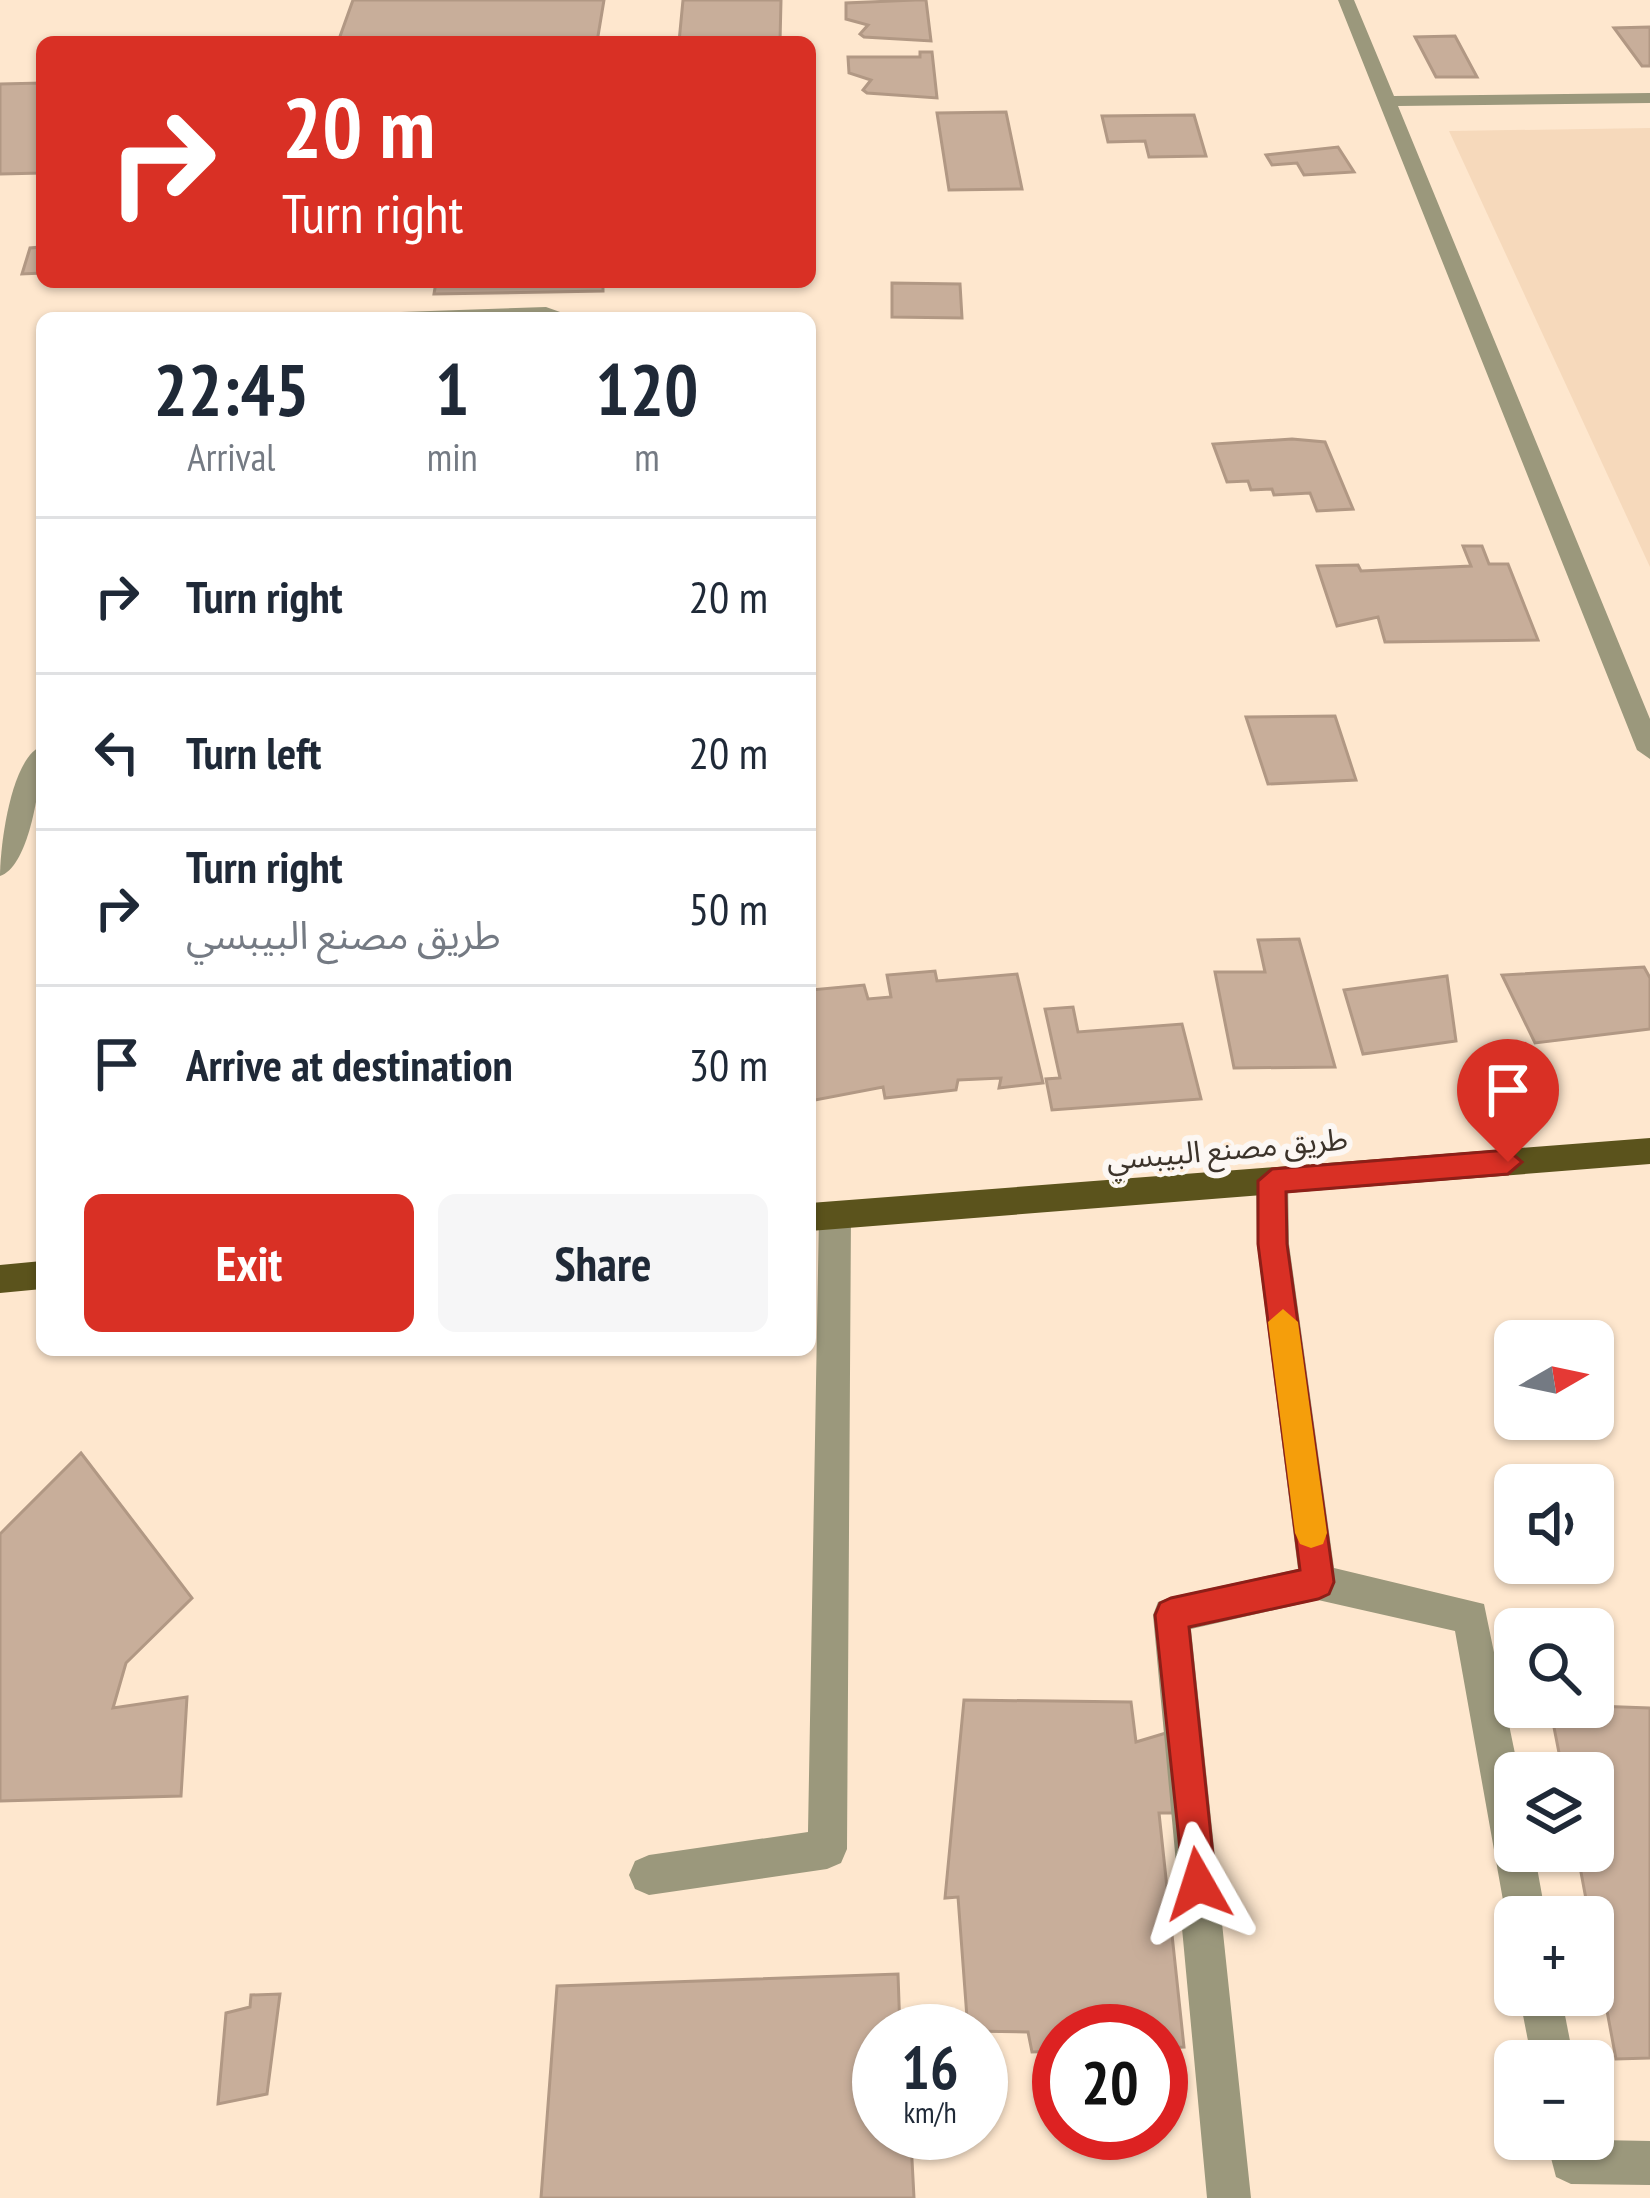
<!DOCTYPE html>
<html lang="en">
<head>
<meta charset="utf-8">
<style>
	:root { --surface:#fff; --page:#f6f6f7; --text:#1f2937; --muted:#747a83; --line:#e0e1e3; --accent:#d93025 }
	body { margin:0; font-family:"PT Sans Narrow","Noto Sans Arabic",sans-serif; background:var(--page); color:var(--text); height:100vh; display:flex; flex-direction:column; font-size:45px; white-space:nowrap }
	* { box-sizing:border-box; margin:0 }
	p { font-size:39px; color:var(--muted) }
	.icon { flex:none; width:66px; height:66px; fill:none; stroke:currentColor; stroke-width:2; stroke-linecap:round; stroke-linejoin:round }
	.map { position:relative; flex:1; overflow:hidden }
	.sheet { position:absolute; left:36px; top:312px; width:780px; height:1044px; display:flex; flex-direction:column; background:var(--surface); border-radius:18px; box-shadow:0 3px 9px #0004 }
	.sheet>* { flex:none }
	.banner { position:absolute; left:36px; top:36px; width:780px; height:252px; border-radius:18px; box-shadow:0 3px 9px #0004; background:#d93025; color:#fff; overflow:hidden }
	.needle { width:78px; rotate:81deg }
	.controls { position:absolute; left:1494px; top:1320px; display:grid; gap:24px }
	.controls a { display:grid; place-items:center; width:120px; height:120px; border-radius:18px; background:var(--surface); box-shadow:0 3px 9px #0004; font-size:60px }
	.speed { position:absolute; left:852px; top:2004px; display:flex; gap:24px; font-size:60px; font-weight:700; text-align:center }
	.speed>* { display:grid; place-content:center; width:156px; height:156px; border-radius:50%; background:var(--surface); box-shadow:0 3px 9px #0004; line-height:1 }
	.speed small { font-size:30px; font-weight:400 }
	.speed .limit { border:18px solid #d22; background:#fff; color:#111 }
	.pin { position:absolute; display:grid; place-items:center; width:102px; height:102px; color:#fff; margin:-123px -51px; border-radius:50% 50% 50% 0; rotate:-45deg; box-shadow:0 0 12px #0007 }
	.pin .icon { rotate:45deg }
	.me { position:absolute; width:132px; margin:-66px; rotate:354deg; stroke-linejoin:round; filter:drop-shadow(0 0 9px #0008) }
	.turn { display:flex; align-items:center; gap:42px; height:252px; padding:0 48px; font-size:54px }
	.turn .icon { width:156px; height:156px; stroke-width:2.5 }
	.turn b { display:block; font-size:84px; line-height:102px }
	.eta { display:flex; justify-content:space-evenly; align-items:center; height:204px; text-align:center }
	.eta b { font-size:72px; font-weight:700; line-height:84px }
	.cta { display:flex; gap:24px; margin-top:auto; padding:24px 48px }
	.cta a { flex:1; height:138px; border-radius:18px; background:var(--accent); color:#fff; font-size:48px; font-weight:700; line-height:138px; text-align:center }
	.cta a+a { background:var(--page); color:var(--text) }
	ul { padding:0; list-style:none }
	li { display:flex; align-items:center; gap:36px; height:156px; padding:0 48px; border-top:3px solid var(--line) }
	li div { flex:1 }
	li b { display:block; font-size:45px }
	li em { font-style:normal }
	.map>svg:first-child { display:block }
	.built { fill:#f6d9bb }
	.building { fill:#c8ae9a; stroke:#b19884; stroke-width:3 }
	.lines { fill:none; stroke-linecap:round; stroke-linejoin:round }
	.minor { fill:#9b987c; fill-rule:evenodd }
	.major { fill:#5b531c; fill-rule:evenodd }
	.route { fill:#d93025; stroke:#8d1f18; stroke-width:3 }
	.slow { fill:#f59e0b }
	.labels { text-anchor:middle; dominant-baseline:central; stroke-width:12; stroke-linejoin:round; paint-order:stroke }
	.street-label { font-size:30px; fill:#3c332a; stroke:#fcf7f3 }
</style>
</head>
<body>
<div class="map">
<svg width="1650" height="2198" viewBox="0 0 1650 2198">
	<rect width="100%" height="100%" fill="#fee7ce"/>
	<path class="built" d="M1650,128V567L1449,131Z"/>
	<g class="building">
		<path d="M353,0H604L597,42H338Z"/>
		<path d="M683,0H781L780,42H679Z"/>
		<path d="M915,0H926L931,41L864,37L860,34L868,25L846,19V3Z"/>
		<path d="M1650,27V66H1642L1614,28Z"/>
		<path d="M1455,36L1477,77H1436L1415,37Z"/>
		<path d="M920,52H932L937,98L867,93L863,90L871,80L849,73L848,57H920Z"/>
		<path d="M42,83V173L0,174V84Z"/>
		<path d="M1006,112L1022,189L949,190L937,113Z"/>
		<path d="M1194,115L1206,156L1149,157L1145,141L1108,142L1102,116Z"/>
		<path d="M1338,147L1354,172L1304,175L1297,163L1272,165L1266,155Z"/>
		<path d="M42,247V273L22,274L30,248Z"/>
		<path d="M436,282H603V291L434,294Z"/>
		<path d="M892,283L960,284L962,318L892,317Z"/>
		<path d="M1292,439L1325,442L1353,509L1317,511L1310,493L1274,495L1272,489L1251,490L1248,481L1227,482L1213,444Z"/>
		<path d="M1463,546H1482L1489,564H1508L1538,640L1385,642L1378,617L1337,626L1317,566L1358,565L1361,571L1471,566Z"/>
		<path d="M1335,716L1356,780L1268,784L1246,717Z"/>
		<path d="M1299,939L1335,1067L1234,1068L1215,972H1265L1258,940Z"/>
		<path d="M1644,967L1650,978V1029L1535,1043L1502,975Z"/>
		<path d="M935,971L937,981L1017,974L1043,1083L999,1088L1001,1078L958,1080L956,1090L885,1098L883,1087L810,1101V990L864,985L868,999L891,997L887,975Z"/>
		<path d="M1447,976L1456,1041L1363,1054L1344,990Z"/>
		<path d="M1073,1007L1078,1032L1182,1024L1201,1099L1052,1110L1046,1079L1060,1078L1045,1009Z"/>
		<path d="M81,1453L192,1598L126,1663L113,1708L187,1697L181,1796L0,1801V1534Z"/>
		<path d="M964,1700L1131,1702L1136,1742L1166,1733L1178,1813H1159L1184,2047L1161,2048V2031H1059V2051L1032,2052L1028,2032L968,2031L958,1897L945,1898Z"/>
		<path d="M1593,1701L1594,1706L1650,1708V2058L1616,2059L1577,1851H1593V1773H1563L1550,1707H1593Z"/>
		<path d="M898,1974L900,2031H879V2133H944L911,2141L914,2198H541L557,1986Z"/>
		<path d="M280,1994L267,2094L218,2104L226,2013L250,2007L251,1995Z"/>
	</g>
	<g class="lines">
		<g class="minor">
			<path d="M1338,0H1354L1394,96L1650,93V103L1398,106L1650,719V759L1637,750Z"/>
			<path d="M546,307L577,318H391L401,312Z"/>
			<path d="M42,746C42,775 31,866 0,876C0,846 11,757 42,746Z"/>
			<path d="M1272,1168L1283,1172L1288,1181L1289,1244L1334,1568L1484,1604L1519,1773L1515,1851H1534L1546,1917H1515V1932L1506,1917L1455,1631L1318,1600L1191,1629L1251,2198H1207L1153,1615L1158,1602L1171,1597L1298,1569L1257,1244L1256,1181L1261,1172Z"/>
			<path d="M835,1202L846,1205L851,1215L847,1849L841,1863L827,1869L649,1895L635,1889L629,1875L635,1861L649,1855L808,1832L819,1215L824,1205Z"/>
			<path d="M1519,1995H1561L1574,2061H1532Z"/>
			<path d="M1546,2139L1650,2141V2185L1571,2184L1556,2177Z"/>
		</g>
		<g class="major">
			<path d="M1650,1138V1164L810,1231V1203Z"/>
			<path d="M42,1261V1289L0,1293V1265Z"/>
		</g>
	</g>
	<path class="route" d="M1508,1150L1522,1162L1508,1174L1286,1192L1287,1244L1334,1582L1329,1594L1318,1599L1189,1627L1216,1884L1211,1896L1198,1902L1185,1896L1155,1615L1160,1603L1171,1598L1300,1570L1258,1244V1181L1272,1169Z"/>
	<path class="slow" d="M1283,1309L1298,1322L1327,1533L1323,1544L1311,1548L1300,1544L1295,1533L1268,1322Z"/>
	<g class="labels">
		<g class="street-label">
			<text transform="translate(1227 1148) rotate(-5)">طريق مصنع البيبسي</text>
		</g>
	</g>
</svg>
<div class="controls">
<a><svg class="needle" viewBox="-14 -14 28 28"><path d="M0-13l5 13h-10z" fill="#e53935"/><path d="M0 13l5-13h-10z" fill="#747a83"/></svg></a>
<a><svg class="icon" aria-label="sound" viewBox="0 0 24 24"><path d="M4 9h4l5-4v14l-5-4H4zM17 9q2 3 0 6"/></svg></a>
<a><svg class="icon" aria-label="search" viewBox="0 0 24 24"><circle cx="10" cy="10" r="6"/><path d="M15 15l6 6"/></svg></a>
<a><svg class="icon" aria-label="layers" viewBox="0 0 24 24"><path d="M12 4l9 5-9 5-9-5zM3 14l9 5 9-5"/></svg></a>
<a>+</a>
<a>−</a>
</div>
<div class="speed"><div>16<small>km/h</small></div><div class="limit">20</div></div>
<div class="pin" style="left:1508px;top:1162px;background:#d93025"><svg class="icon" aria-label="arrive" viewBox="0 0 24 24"><path d="M6 21V4h12l-3 4 3 4H6"/></svg></div>
<svg class="me" style="left:1198px;top:1884px" viewBox="-20 -20 40 40"><path d="M0-17L14 15 0 8-14 15z" fill="#d93025" stroke="#fff" stroke-width="4"/></svg>
<div class="banner">
<div class="turn"><svg class="icon" aria-label="right" viewBox="0 0 24 24"><path d="M7 20v-9h11M14 6l5 5-5 5"/></svg><div><b>20 m</b>Turn right</div></div>
</div>
<section class="sheet">
<div class="eta">
<div><b>22:45</b><p>Arrival</p></div>
<div><b>1</b><p>min</p></div>
<div><b>120</b><p>m</p></div>
</div>
<ul>
<li><svg class="icon" aria-label="right" viewBox="0 0 24 24"><path d="M7 20v-9h11M14 6l5 5-5 5"/></svg><div><b>Turn right</b></div><em>20 m</em></li>
<li><svg class="icon" aria-label="left" viewBox="0 0 24 24"><path d="M17 20v-9H6M10 6l-5 5 5 5"/></svg><div><b>Turn left</b></div><em>20 m</em></li>
<li><svg class="icon" aria-label="right" viewBox="0 0 24 24"><path d="M7 20v-9h11M14 6l5 5-5 5"/></svg><div><b>Turn right</b><p>طريق مصنع البيبسي</p></div><em>50 m</em></li>
<li><svg class="icon" aria-label="arrive" viewBox="0 0 24 24"><path d="M6 21V4h12l-3 4 3 4H6"/></svg><div><b>Arrive at destination</b></div><em>30 m</em></li>
</ul>
<div class="cta"><a>Exit</a><a>Share</a></div>
</section>
</div>
</body>
</html>
